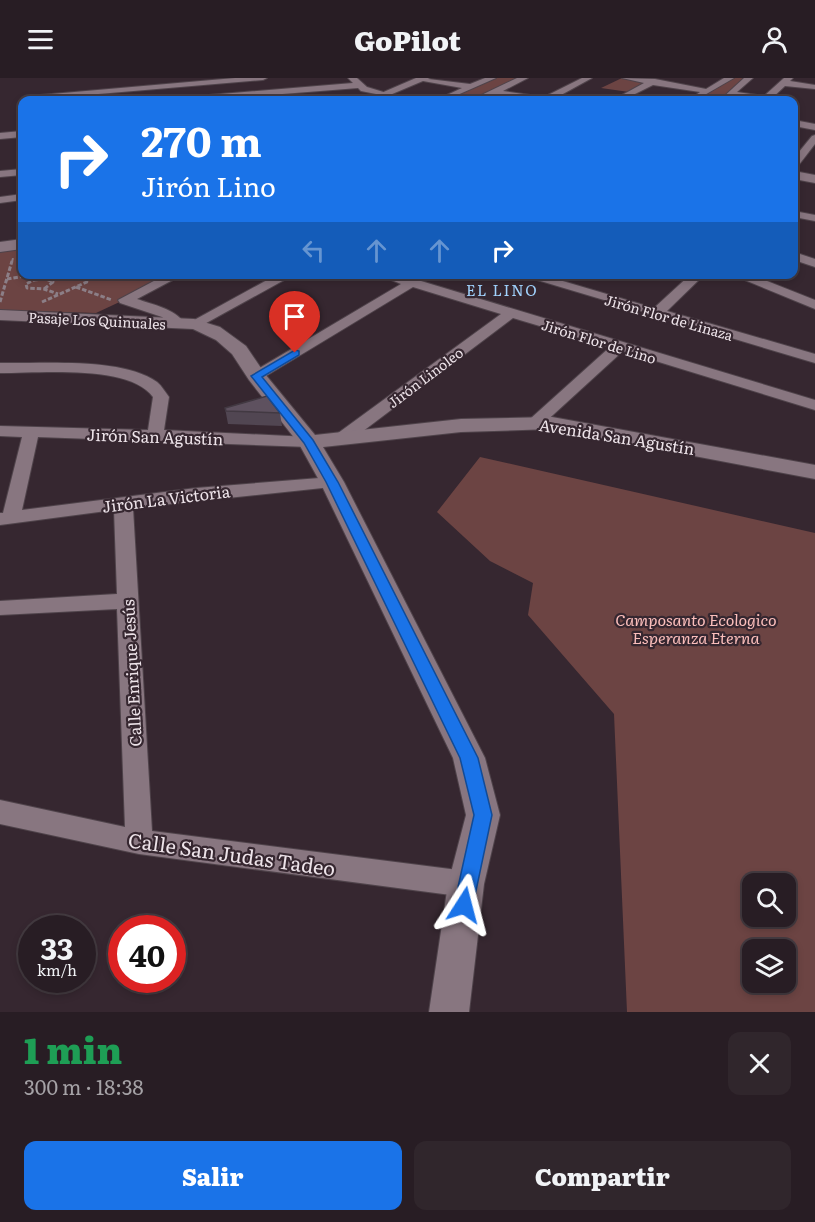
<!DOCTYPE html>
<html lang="es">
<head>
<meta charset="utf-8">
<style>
	:root { --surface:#281d24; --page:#30262c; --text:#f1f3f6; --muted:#a5a2a6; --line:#443b41; --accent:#1a73e8 }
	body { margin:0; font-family:Literata,serif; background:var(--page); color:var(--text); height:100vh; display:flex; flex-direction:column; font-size:22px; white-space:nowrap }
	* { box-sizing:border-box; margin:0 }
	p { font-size:20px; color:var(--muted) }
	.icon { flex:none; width:33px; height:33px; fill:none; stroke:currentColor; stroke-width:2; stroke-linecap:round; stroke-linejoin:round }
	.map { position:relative; height:934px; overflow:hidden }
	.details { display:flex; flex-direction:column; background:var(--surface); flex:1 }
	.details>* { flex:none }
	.guide { position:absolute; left:18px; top:18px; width:780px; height:183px; border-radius:12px; box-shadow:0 3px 9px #0003,0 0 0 2px var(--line); background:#1a73e8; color:#fff; overflow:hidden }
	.fabs { position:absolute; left:742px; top:795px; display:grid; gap:12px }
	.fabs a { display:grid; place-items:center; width:54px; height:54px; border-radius:12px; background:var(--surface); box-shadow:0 3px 9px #0003,0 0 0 2px var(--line); font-size:30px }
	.speed { position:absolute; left:18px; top:837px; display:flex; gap:12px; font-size:30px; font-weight:700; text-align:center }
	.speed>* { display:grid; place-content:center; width:78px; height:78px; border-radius:50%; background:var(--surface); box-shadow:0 3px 9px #0003,0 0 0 2px var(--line); line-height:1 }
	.speed small { font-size:15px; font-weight:400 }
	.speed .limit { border:9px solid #d22; background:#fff; color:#111 }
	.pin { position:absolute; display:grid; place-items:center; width:51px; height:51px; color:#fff; margin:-62px -26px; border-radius:50% 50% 50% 0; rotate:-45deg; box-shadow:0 0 6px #0007 }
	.pin .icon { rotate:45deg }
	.me { position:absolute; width:66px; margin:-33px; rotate:9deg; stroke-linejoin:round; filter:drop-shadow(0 0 4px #0008) }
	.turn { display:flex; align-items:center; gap:21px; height:126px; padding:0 24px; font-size:27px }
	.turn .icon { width:78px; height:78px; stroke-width:2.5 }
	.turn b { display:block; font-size:42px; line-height:51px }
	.lanes { display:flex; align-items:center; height:57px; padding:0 24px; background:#0003; justify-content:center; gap:30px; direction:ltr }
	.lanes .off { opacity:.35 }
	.round { display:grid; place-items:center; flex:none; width:63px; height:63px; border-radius:12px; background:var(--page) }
	.headline { display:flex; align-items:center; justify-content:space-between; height:102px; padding:0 24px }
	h1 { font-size:36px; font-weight:800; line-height:45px; color:#1e9e55 }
	.primary-button { display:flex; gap:12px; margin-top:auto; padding:12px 24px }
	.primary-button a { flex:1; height:69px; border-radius:12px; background:var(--accent); color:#fff; font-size:24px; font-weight:800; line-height:69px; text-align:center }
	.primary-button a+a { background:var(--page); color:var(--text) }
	header { display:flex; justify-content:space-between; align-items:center; height:78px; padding:0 24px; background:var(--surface); font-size:27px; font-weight:800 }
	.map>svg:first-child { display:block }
	.green { fill:#6c4443; fill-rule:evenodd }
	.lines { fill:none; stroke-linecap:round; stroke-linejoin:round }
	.minor-casing { stroke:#4f434a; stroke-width:2 }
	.tertiary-casing { stroke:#4f434a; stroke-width:2 }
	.path-far1 { stroke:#8c7f87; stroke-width:2; stroke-dasharray:4 1.5; stroke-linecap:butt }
	.path { stroke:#8c7f87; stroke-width:3; stroke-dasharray:4.5 2; stroke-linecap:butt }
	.minor { fill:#887680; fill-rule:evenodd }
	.tertiary { fill:#887680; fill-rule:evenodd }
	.wall { fill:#514652 }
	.building { fill:#5e515f; stroke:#423942; stroke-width:1.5 }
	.route { fill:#1a73e8; stroke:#114b97; stroke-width:1.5 }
	.labels { text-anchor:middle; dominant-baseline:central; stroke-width:4.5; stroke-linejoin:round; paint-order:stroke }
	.far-street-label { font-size:14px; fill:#ede3e9; stroke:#362730 }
	.far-neighbourhood-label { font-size:15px; letter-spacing:1.5px; fill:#a2d4ff; stroke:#362730 }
	.street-label { font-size:16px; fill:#ede3e9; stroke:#362730 }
	.park-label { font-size:16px; font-style:italic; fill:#fbbebb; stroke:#362730 }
	.near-street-label { font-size:20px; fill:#ede3e9; stroke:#362730 }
</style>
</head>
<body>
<header><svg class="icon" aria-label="menu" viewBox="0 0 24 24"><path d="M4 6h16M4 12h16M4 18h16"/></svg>GoPilot<svg class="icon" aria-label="person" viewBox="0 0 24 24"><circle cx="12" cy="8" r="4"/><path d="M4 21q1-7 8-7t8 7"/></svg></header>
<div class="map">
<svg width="815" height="934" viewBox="0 0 815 934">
	<rect width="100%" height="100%" fill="#362730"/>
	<g class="green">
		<path d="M495,0H520L471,22H444Z"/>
		<path d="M622,0L649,4L629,14L601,10Z"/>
		<path d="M734,0H745L720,22H697Z"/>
		<path d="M22,170V196H164L173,199L96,235L0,232V172Z"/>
		<path d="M480,379L815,455V934H627L614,636L528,537L533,505L490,483L437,434ZM753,806H786V838H753ZM753,872H786V904H753Z"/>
	</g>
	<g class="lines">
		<g class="minor-casing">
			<g id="minor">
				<path d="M235,0H267L263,2L40,21L36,19L40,17Z"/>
				<path d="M348,0H357L367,9L390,16L386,18L361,13L358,10L208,22H181L185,19L353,5Z"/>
				<path d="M420,0L470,6L485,0H496L446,22H436L462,10L423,3Z"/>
				<path d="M517,0H528L503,13L544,19L582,0H592L552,22H535L494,16L481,22H471Z"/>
				<path d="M622,0L655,1L706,11L724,0H734L696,22L692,20L700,14L653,7L623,22H613L644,5Z"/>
				<path d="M744,0H753L737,14L764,18L784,0H793L790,3L815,7V11L785,8L770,22L733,19L728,22H720Z"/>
				<path d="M794,42L815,46V52L794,48Z"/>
				<path d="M22,53V59L0,61V55Z"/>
				<path d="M815,57V66L798,88L794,89V80L812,58Z"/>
				<path d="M22,91V97L0,99V93Z"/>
				<path d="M22,116V122L0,125V119Z"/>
				<path d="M794,133L815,137V143L794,139Z"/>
				<path d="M794,174L815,181V189L794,182Z"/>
				<path d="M167,196H184L137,221C154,227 173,230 185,245L183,248H173L162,239L120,225L118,222Z"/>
				<path d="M278,196H295L199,249L194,250L187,246Z"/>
				<path d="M377,196L421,199V203L815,322V332L623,273L542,347H530L528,344L530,341L610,269L513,240L346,366H334L332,362L334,358L501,236L413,209L261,301H251L248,298L251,295L401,206Z"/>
				<path d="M517,196H539L654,230L691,196H705L667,233L815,276V285Z"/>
				<path d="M730,196H749L815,222V231Z"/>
				<path d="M0,285C42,286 122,279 157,304C162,308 165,314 169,319L164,352L309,359L315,360L317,364L315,368L309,369L38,359L22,432L196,410L332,399L338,400L341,404L338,408L332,409L133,430L152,753L466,793L476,797L480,806L476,815L466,819L139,776L0,746V722L125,749L117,531L0,537V523L117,516L114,432L0,447V435H3L22,359L0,358V348L148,352L153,319C130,286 38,295 0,295Z"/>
			</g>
		</g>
		<g class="tertiary-casing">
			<g id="tertiary">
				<path d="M416,0H430L378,22H365Z"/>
				<path d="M794,93L815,97V105L794,101Z"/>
				<path d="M22,161V171L0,174V164Z"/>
				<path d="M0,232L194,241L220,249L246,268L265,296L315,357L461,341L552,339L815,387V401L552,351L461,354L323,369L344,404L485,680L500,737L484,806L469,934H429L448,806L466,737L453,680L320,404L299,366L249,302L232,276L216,262L193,251L0,242Z"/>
			</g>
		</g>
		<path class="path-far1" d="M12,184L13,180"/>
		<g class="path">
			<path d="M33,199L34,202L26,206L27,210L44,211L58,216"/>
			<path d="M7,201L37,196"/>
			<path d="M34,202L46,201L53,204L44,211"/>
			<path d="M76,209L112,222"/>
			<path d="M0,224L12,183"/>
			<path d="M42,224L89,203L71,196"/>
		</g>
		<use href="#minor" class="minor"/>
		<use href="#tertiary" class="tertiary"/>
	</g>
	<path class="wall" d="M225,330L280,335L282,348L228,346Z"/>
	<path class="building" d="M267,318L280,335L226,333L225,330Z"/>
	<path class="route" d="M295,272L299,273V277L262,299L313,362L338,404L478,680L492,737L473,827L471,834L464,837L456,834L454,827L474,737L460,680L326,404L304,365L251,298Z"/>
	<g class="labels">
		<g class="far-street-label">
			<text transform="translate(669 239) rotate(16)">Jirón Flor de Linaza</text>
			<text transform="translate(97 242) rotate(3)">Pasaje Los Quinuales</text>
			<text transform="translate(599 263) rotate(17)">Jirón Flor de Lino</text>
			<text transform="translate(425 299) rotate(-37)">Jirón Linoleo</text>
		</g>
		<g class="far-neighbourhood-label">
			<text x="502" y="211">EL LINO</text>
		</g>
		<g class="street-label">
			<text transform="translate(155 358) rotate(2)">Jirón San Agustín</text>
			<text transform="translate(617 358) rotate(9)">Avenida San Agustín</text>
			<text transform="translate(166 420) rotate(-7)">Jirón La Victoria</text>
			<text transform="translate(131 595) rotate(-93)">Calle Enrique Jesús</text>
		</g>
		<g class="park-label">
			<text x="696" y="541">Camposanto Ecologico<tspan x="696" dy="18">Esperanza Eterna</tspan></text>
		</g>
		<g class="near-street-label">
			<text transform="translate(232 775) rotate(8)">Calle San Judas Tadeo</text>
		</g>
	</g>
</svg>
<div class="fabs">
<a><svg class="icon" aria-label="search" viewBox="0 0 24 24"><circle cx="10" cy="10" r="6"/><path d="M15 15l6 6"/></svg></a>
<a><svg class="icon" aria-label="layers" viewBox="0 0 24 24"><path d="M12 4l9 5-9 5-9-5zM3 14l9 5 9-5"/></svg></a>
</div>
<div class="speed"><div>33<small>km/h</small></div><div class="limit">40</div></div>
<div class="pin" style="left:295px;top:275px;background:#d93025"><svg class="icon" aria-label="arrive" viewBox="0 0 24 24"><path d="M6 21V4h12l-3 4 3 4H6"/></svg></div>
<svg class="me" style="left:464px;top:827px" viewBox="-20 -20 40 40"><path d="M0-17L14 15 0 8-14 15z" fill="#1a73e8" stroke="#fff" stroke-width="4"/></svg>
<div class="guide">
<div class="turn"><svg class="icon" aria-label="right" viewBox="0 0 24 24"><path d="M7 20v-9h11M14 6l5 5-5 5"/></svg><div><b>270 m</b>Jirón Lino</div></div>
<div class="lanes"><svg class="icon off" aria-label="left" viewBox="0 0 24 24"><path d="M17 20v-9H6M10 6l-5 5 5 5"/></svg><svg class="icon off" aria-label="ahead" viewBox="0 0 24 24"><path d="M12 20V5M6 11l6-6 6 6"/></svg><svg class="icon off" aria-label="ahead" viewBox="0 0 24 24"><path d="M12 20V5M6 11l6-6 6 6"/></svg><svg class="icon" aria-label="right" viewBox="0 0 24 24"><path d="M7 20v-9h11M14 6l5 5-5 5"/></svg></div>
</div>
</div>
<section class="details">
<div class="headline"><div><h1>1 min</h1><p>300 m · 18:38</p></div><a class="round"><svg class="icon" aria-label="close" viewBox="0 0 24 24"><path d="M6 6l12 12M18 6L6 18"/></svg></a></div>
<div class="primary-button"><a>Salir</a><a>Compartir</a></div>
</section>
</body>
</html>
